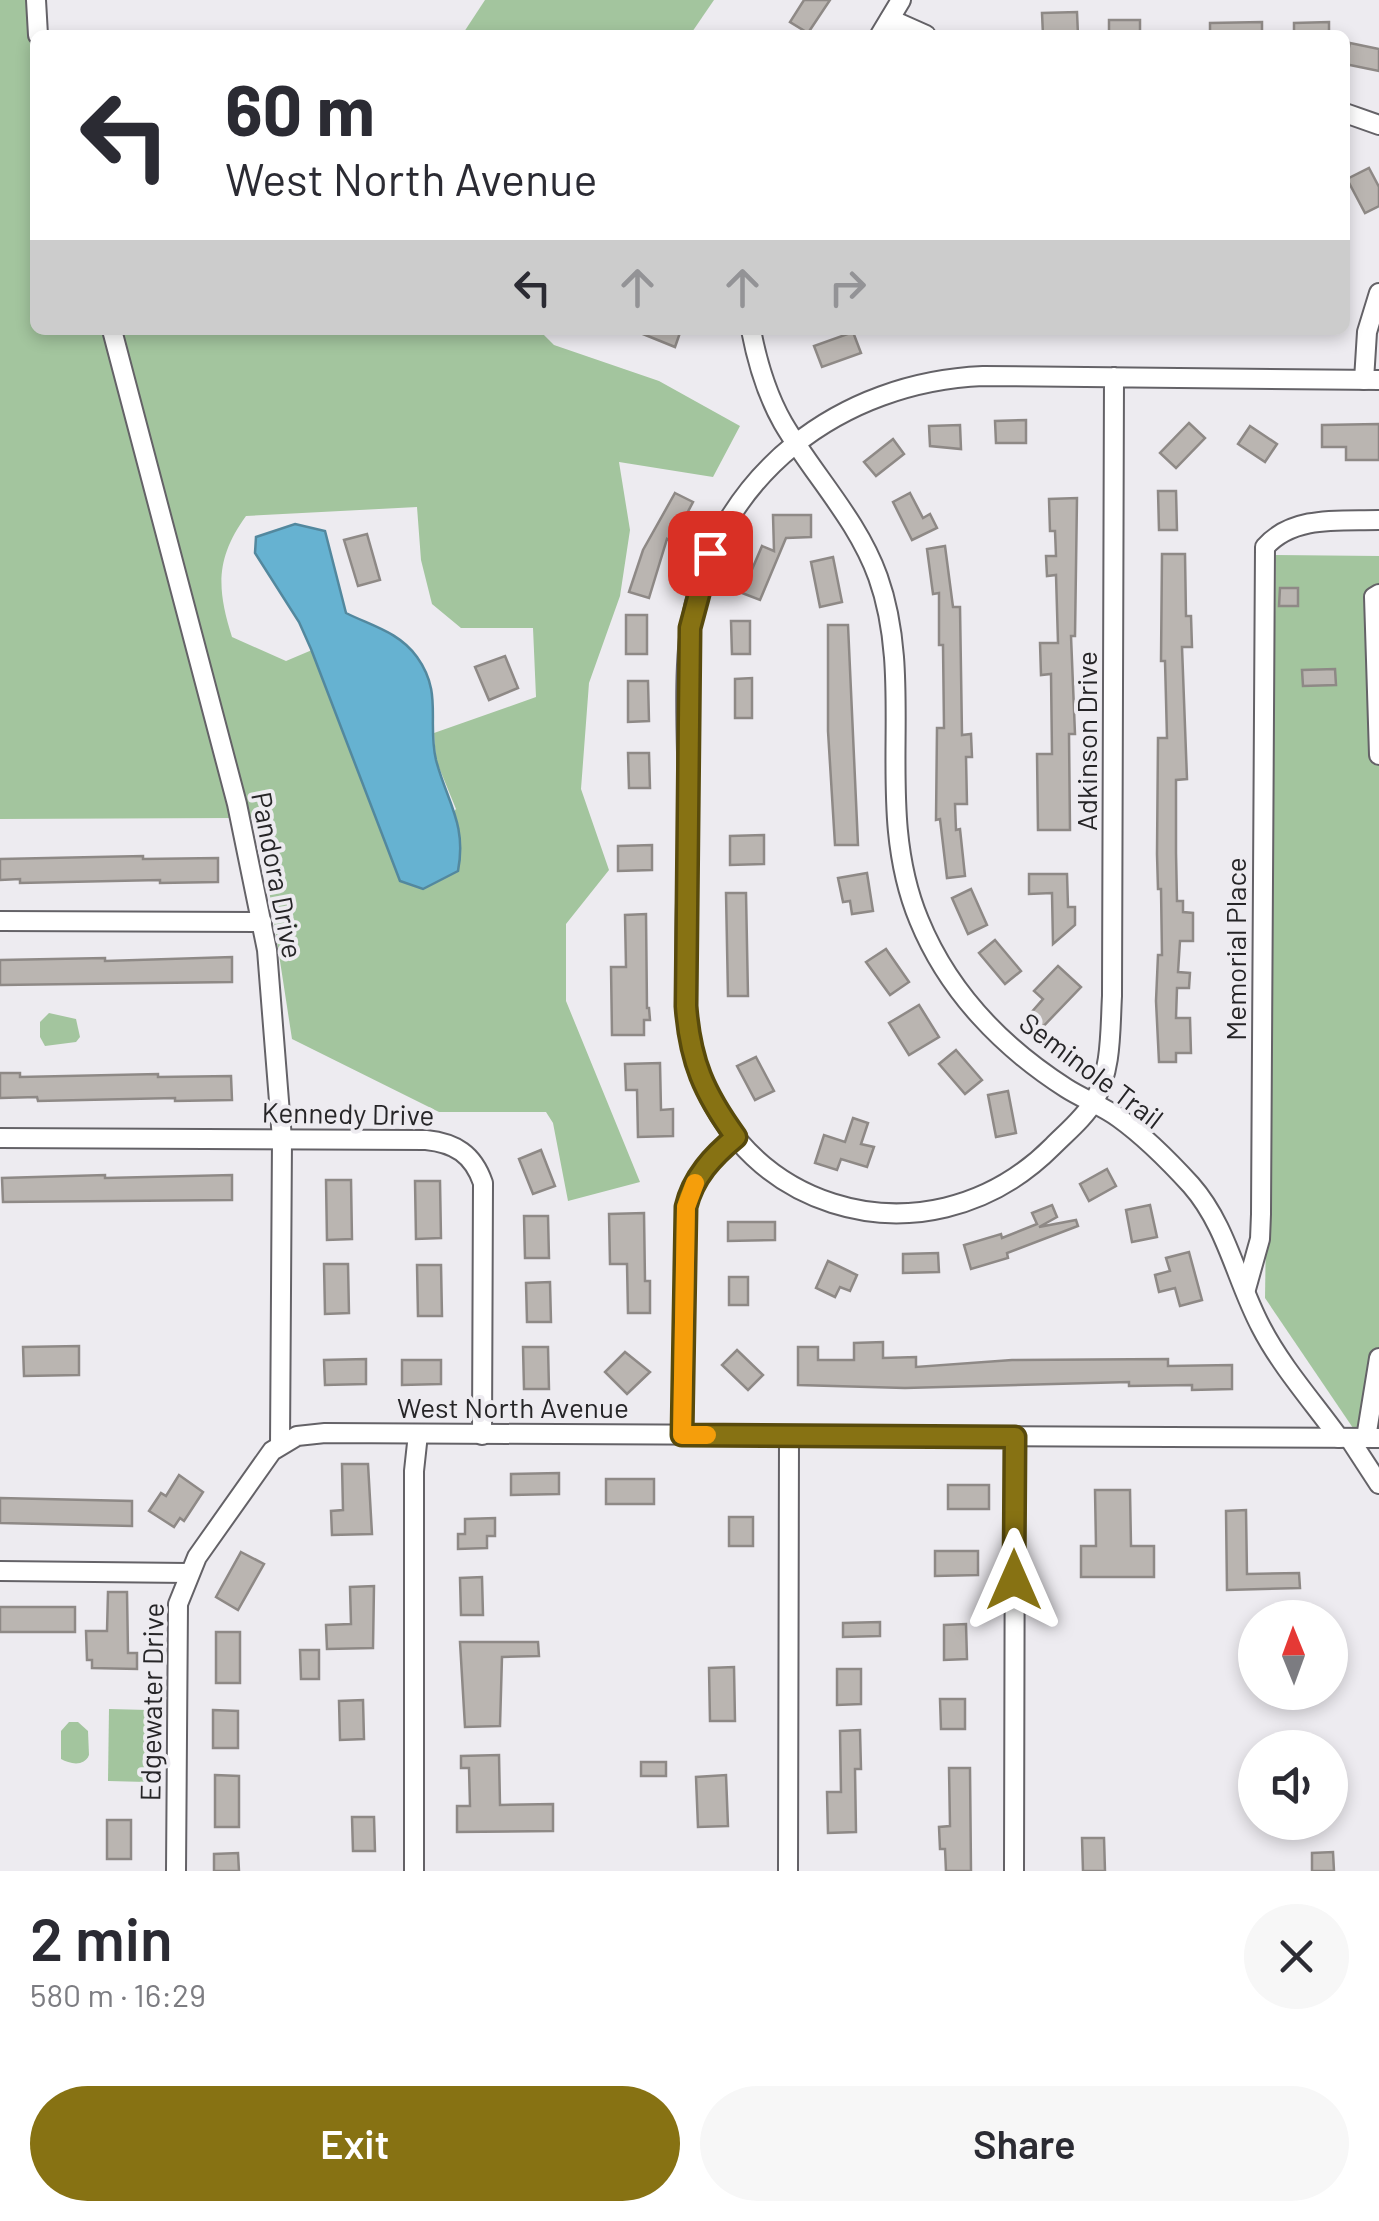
<!DOCTYPE html>
<html lang="en">
<head>
<meta charset="utf-8">
<style>
	:root { --surface:#fff; --page:#f7f7f7; --text:#2b2b33; --muted:#7c7c81; --accent:#877213 }
	body { margin:0; font-family:Barlow,sans-serif; background:var(--page); color:var(--text); height:100vh; display:flex; flex-direction:column; font-size:38px; white-space:nowrap }
	* { box-sizing:border-box; margin:0 }
	p { font-size:32px; color:var(--muted) }
	.icon { flex:none; width:55px; height:55px; fill:none; stroke:currentColor; stroke-width:2; stroke-linecap:round; stroke-linejoin:round }
	.map { position:relative; height:1871px; overflow:hidden }
	.sheet { display:flex; flex-direction:column; background:var(--surface); flex:1 }
	.sheet>* { flex:none }
	.banner { position:absolute; left:30px; top:30px; width:1320px; height:305px; border-radius:15px; box-shadow:0 5px 15px #0003; background:#fff; color:var(--text); overflow:hidden }
	.needle { width:65px; rotate:359deg }
	.controls { position:absolute; left:1238px; top:1600px; display:grid; gap:20px }
	.controls a { display:grid; place-items:center; width:110px; height:110px; border-radius:50%; background:var(--surface); box-shadow:0 5px 15px #0003; font-size:50px }
	.pin { position:absolute; display:grid; place-items:center; width:85px; height:85px; color:#fff; margin:-42px; border-radius:20px; box-shadow:0 5px 15px #0006 }
	.me { position:absolute; width:110px; margin:-55px; rotate:0deg; stroke-linejoin:round; filter:drop-shadow(0 0 8px #0008) }
	.turn { display:flex; align-items:center; gap:35px; height:210px; padding:0 30px; font-size:45px }
	.turn .icon { width:130px; height:130px; stroke-width:2.5 }
	.turn b { display:block; font-size:70px; line-height:85px }
	.lanes { display:flex; align-items:center; height:95px; padding:0 30px; background:#0003; justify-content:center; gap:50px; direction:ltr }
	.lanes .off { opacity:.35 }
	.round { display:grid; place-items:center; flex:none; width:105px; height:105px; border-radius:52px; background:var(--page) }
	.head { display:flex; align-items:center; justify-content:space-between; height:170px; padding:0 30px }
	h1 { font-size:60px; font-weight:600; line-height:75px }
	.button { display:flex; gap:20px; margin-top:auto; padding:20px 30px }
	.button a { flex:1; height:115px; border-radius:60px; background:var(--accent); color:#fff; font-size:40px; font-weight:600; line-height:115px; text-align:center }
	.button a+a { background:var(--page); color:var(--text) }
	.map>svg:first-child { display:block }
	.green { fill:#a3c59e; fill-rule:evenodd }
	.water { fill:#66b2d1; stroke:#53889e; stroke-width:2.5 }
	.building { fill:#bab5b1; stroke:#8e8986; stroke-width:2.5 }
	.lines { fill:none; stroke-linecap:round; stroke-linejoin:round }
	.minor-casing { stroke:#646267; stroke-width:22 }
	.minor { stroke:#fff; stroke-width:18 }
	.route-casing { stroke:#584a0c; stroke-width:25 }
	.route { stroke:#877213; stroke-width:18 }
	.slow { stroke:#f59e0b; stroke-width:18 }
	.labels { text-anchor:middle; dominant-baseline:central; stroke-width:8; stroke-linejoin:round; paint-order:stroke }
	.street-label { font-size:28px; fill:#262527; stroke:#edebf0 }
</style>
</head>
<body>
<div class="map">
<svg width="1379" height="1871" viewBox="0 0 1379 1871">
	<rect width="100%" height="100%" fill="#edebf0"/>
	<g class="green">
		<path d="M0,0H28L35,66V330H104L232,818L0,819Z"/>
		<path d="M485,0H714L690,35H462Z"/>
		<path d="M120,330H539L554,345L659,381L740,426L713,477L619,462L630,530L620,596L589,683L581,789L609,870L566,924V1001L640,1182L568,1201L553,1123L546,1112H439L292,1039L258,818H249ZM417,507L421,560L432,604L461,628H533L536,697L434,733L436,760L456,809L400,880L312,650L286,661L232,637C217,589 215,559 246,516Z"/>
		<path d="M1276,555L1379,556V1427L1353,1428L1265,1298Z"/>
		<path d="M49,1013L76,1019L80,1037L76,1042L45,1046L40,1037V1022Z"/>
		<path d="M109,1709L148,1710L147,1782L108,1781Z"/>
		<path d="M69,1722H78L88,1731L89,1755C84,1767 70,1764 61,1759V1731Z"/>
	</g>
	<path class="water" d="M295,524L325,531L346,613C372,626 399,632 417,657C443,693 427,721 436,760C447,802 467,824 458,871L423,889L400,881L311,649L299,622L255,553L256,537Z"/>
	<g class="building">
		<path d="M804,0H830L808,33L790,22Z"/>
		<path d="M1077,12L1078,35H1043L1042,13Z"/>
		<rect x="1109" y="20" width="31" height="15"/>
		<path d="M1262,22V35H1210V23Z"/>
		<path d="M1329,22V35H1294V23Z"/>
		<path d="M1350,43L1379,49V71L1345,64Z"/>
		<path d="M1369,168L1379,187V206L1365,213L1347,179Z"/>
		<path d="M633,330H681L675,347Z"/>
		<path d="M853,332L861,353L822,367L814,346Z"/>
		<path d="M1026,420V443H996L995,421Z"/>
		<path d="M1189,423L1205,438L1176,468L1160,453Z"/>
		<path d="M1379,424V460H1346V447H1322V425Z"/>
		<path d="M960,425L961,449L930,446L929,426Z"/>
		<path d="M1250,426L1277,444L1265,462L1238,444Z"/>
		<path d="M893,439L904,454L876,476L864,462Z"/>
		<path d="M1158,491H1176L1177,530H1159Z"/>
		<path d="M675,493L693,502L672,542L667,539L649,598L629,592L643,550Z"/>
		<path d="M910,493L923,518L930,514L937,528L912,540L893,502Z"/>
		<path d="M1077,498L1075,636H1071L1075,734H1069L1070,830H1038L1037,754H1052L1051,674L1041,675L1040,643H1058L1056,575L1047,576L1046,556H1056L1055,531H1050L1049,499Z"/>
		<path d="M773,515H811V537L786,538L760,600L742,593L762,546L774,551Z"/>
		<path d="M367,534L380,580L358,586L344,540Z"/>
		<path d="M945,546L953,607H960L962,735L971,734L972,757H966L967,804H955L956,830L960,829L965,876L947,878L940,819L936,820L937,728H944L943,645H939V593L933,594L927,549Z"/>
		<path d="M1162,554H1185L1186,616H1191L1192,647H1182L1187,779L1176,780V853L1177,901H1183V912L1193,913V941H1180L1178,972L1190,973L1189,988H1177L1176,1018H1190L1191,1053H1176V1062H1159L1156,1001L1158,955H1162L1161,889H1158L1157,854L1158,738H1167L1165,661H1161Z"/>
		<path d="M833,557L842,602L820,607L811,562Z"/>
		<path d="M1280,588H1298V606H1279Z"/>
		<rect x="626" y="615" width="21" height="39"/>
		<path d="M731,621H750V654H732Z"/>
		<path d="M828,625H848L858,845H835L828,731Z"/>
		<path d="M505,656L518,688L489,700L475,667Z"/>
		<path d="M1335,669L1336,685L1303,686L1302,670Z"/>
		<path d="M752,678V718H735V679Z"/>
		<path d="M628,681H648L649,721L628,722Z"/>
		<path d="M628,753H649L650,788H629Z"/>
		<path d="M764,835V864L730,865V836Z"/>
		<path d="M652,845V870L618,871V846Z"/>
		<path d="M143,856V859L218,858V882L160,883V880L20,883V879L0,880V859Z"/>
		<path d="M867,873L873,911L852,914L850,901L843,902L838,878Z"/>
		<path d="M1029,874H1067L1068,907H1075V925L1053,944L1052,893L1029,894Z"/>
		<path d="M971,889L987,925L968,934L952,898Z"/>
		<path d="M726,893H746L748,996H728Z"/>
		<path d="M646,914L647,1008H649L650,1020H644V1035H612L611,967H626L625,915Z"/>
		<path d="M995,940L1021,971L1005,984L979,953Z"/>
		<path d="M886,949L909,982L890,995L866,962Z"/>
		<path d="M232,957V982L0,985V960L105,958V961Z"/>
		<path d="M1058,966L1081,987L1036,1034L1023,1022L1043,999L1034,991Z"/>
		<path d="M919,1005L939,1037L909,1055L889,1023Z"/>
		<path d="M956,1050L982,1080L965,1094L939,1064Z"/>
		<path d="M756,1057L774,1091L755,1100L737,1066Z"/>
		<path d="M660,1063L661,1110L673,1109V1136L638,1137L637,1090H626L625,1064Z"/>
		<path d="M0,1073H20V1077L158,1074V1077L231,1076L232,1100L175,1101V1098L38,1101L37,1097L0,1098Z"/>
		<path d="M1008,1091L1016,1133L996,1137L988,1095Z"/>
		<path d="M853,1118L868,1123L861,1144L874,1147L867,1167L841,1159L837,1170L815,1163L824,1135L845,1142Z"/>
		<path d="M541,1150L555,1186L533,1194L519,1159Z"/>
		<path d="M1107,1169L1116,1186L1089,1201L1080,1184Z"/>
		<path d="M105,1175V1178L232,1175V1200L3,1202L2,1178Z"/>
		<path d="M326,1180H351L352,1239L327,1240Z"/>
		<path d="M415,1181H440L441,1238L416,1239Z"/>
		<path d="M1052,1205L1057,1217L1039,1227L1076,1220L1078,1226L1007,1253L1008,1258L971,1269L964,1245L1001,1234L1002,1238L1037,1224L1032,1213Z"/>
		<path d="M1150,1205L1157,1237L1132,1242L1126,1210Z"/>
		<path d="M644,1213L645,1281H650V1313H628L627,1264H610L609,1214Z"/>
		<path d="M524,1216H548L549,1258H525Z"/>
		<path d="M728,1222H775V1240L728,1241Z"/>
		<path d="M1189,1252L1202,1300L1180,1306L1175,1288L1159,1292L1155,1275L1170,1271L1166,1258Z"/>
		<path d="M938,1253L939,1272L903,1273V1254Z"/>
		<path d="M828,1261L857,1275L850,1291L840,1287L835,1297L816,1288Z"/>
		<path d="M324,1264H348L349,1313L325,1314Z"/>
		<path d="M417,1265H441L442,1316H418Z"/>
		<rect x="729" y="1277" width="19" height="28"/>
		<path d="M550,1282L551,1322H527L526,1283Z"/>
		<path d="M883,1342V1358L916,1357V1367L1012,1360L1168,1359V1366L1232,1365V1389L1192,1390V1385L1129,1386V1382L905,1388L798,1385V1347H818V1360H854V1343Z"/>
		<path d="M79,1346V1375L24,1376L23,1347Z"/>
		<path d="M523,1347H548L549,1389H524Z"/>
		<path d="M737,1350L763,1375L748,1390L722,1365Z"/>
		<path d="M625,1352L650,1372L627,1394L605,1372Z"/>
		<path d="M366,1359V1384L325,1385L324,1360Z"/>
		<path d="M402,1360H441V1384L402,1385Z"/>
		<path d="M342,1464H368L372,1534L332,1535L331,1511L343,1510Z"/>
		<path d="M559,1473V1494L511,1495V1474Z"/>
		<path d="M179,1475L203,1492L184,1521L180,1518L174,1527L149,1511L161,1493L166,1496Z"/>
		<rect x="606" y="1479" width="48" height="25"/>
		<rect x="948" y="1485" width="41" height="24"/>
		<path d="M1095,1490H1130L1131,1546H1154V1577H1081V1546H1096Z"/>
		<path d="M0,1498L132,1501V1526L0,1523Z"/>
		<path d="M1246,1510L1247,1574L1299,1573L1300,1588L1227,1590L1226,1511Z"/>
		<rect x="729" y="1517" width="24" height="29"/>
		<path d="M495,1518V1536H487V1548L458,1549V1534H465V1519Z"/>
		<path d="M935,1551H978V1575L935,1576Z"/>
		<path d="M241,1552L264,1564L238,1610L216,1597Z"/>
		<path d="M482,1577L483,1615H461L460,1578Z"/>
		<path d="M374,1586L373,1648L327,1649L326,1625L351,1624L350,1587Z"/>
		<path d="M108,1592H127L128,1653H137V1669L92,1668V1660H87L86,1631H107Z"/>
		<rect x="0" y="1607" width="75" height="25"/>
		<path d="M880,1622V1636L843,1637V1623Z"/>
		<path d="M966,1624L967,1659L944,1660V1625Z"/>
		<rect x="216" y="1632" width="24" height="51"/>
		<path d="M460,1642H538L539,1656L502,1657L500,1726L465,1727Z"/>
		<path d="M300,1650H319V1679H301Z"/>
		<path d="M734,1667L735,1721H710L709,1668Z"/>
		<path d="M837,1669H861V1704L837,1705Z"/>
		<path d="M940,1699H965V1729H941Z"/>
		<path d="M363,1700L364,1739L340,1740L339,1701Z"/>
		<path d="M213,1710L238,1711V1748H213Z"/>
		<path d="M860,1730L861,1769H855L856,1832L828,1833L827,1792H841L840,1731Z"/>
		<path d="M499,1755L500,1805L553,1804V1831L457,1832V1806H470L469,1768H461V1756Z"/>
		<rect x="641" y="1762" width="25" height="14"/>
		<path d="M949,1768H970L971,1871H946L945,1849H940L939,1827L950,1826Z"/>
		<path d="M215,1775L239,1776V1827H215Z"/>
		<path d="M726,1775L728,1826L698,1827L696,1777Z"/>
		<path d="M352,1817H374L375,1851H353Z"/>
		<rect x="107" y="1820" width="24" height="39"/>
		<path d="M1082,1838H1104L1105,1871H1083Z"/>
		<path d="M1333,1852L1334,1871H1312V1853Z"/>
		<path d="M238,1853L239,1871H214V1854Z"/>
	</g>
	<g class="lines">
		<g class="minor-casing">
			<g id="minor">
				<path d="M36,0L38,35"/>
				<path d="M890,19L926,35"/>
				<path d="M880,35L901,0"/>
				<path d="M1345,113L1379,125"/>
				<path d="M112,330L237,804L267,950L282,1139L280,1445"/>
				<path d="M751,330C757,361 767,395 783,423C814,476 857,519 878,577C917,686 872,807 919,920C948,991 1002,1047 1066,1088C1083,1099 1103,1106 1119,1118C1144,1136 1170,1162 1191,1185C1227,1226 1236,1280 1261,1327C1281,1366 1313,1402 1339,1438"/>
				<path d="M1114,377L1112,996C1110,1031 1112,1070 1094,1101C1085,1117 1067,1132 1053,1146C925,1275 715,1209 688,1028C683,955 687,880 688,807C688,750 682,672 692,617C718,474 841,382 983,376L1379,380"/>
				<path d="M1364,380L1367,332L1379,293"/>
				<path d="M1379,594L1374,597L1379,755"/>
				<path d="M0,921L262,922"/>
				<path d="M0,1138L426,1140C455,1143 473,1154 483,1183L482,1435"/>
				<path d="M1246,1289L1260,1239L1261,1214L1265,547C1293,515 1341,521 1379,520"/>
				<path d="M683,1435L686,1207C693,1177 713,1156 736,1137"/>
				<path d="M1349,1438L1379,1484"/>
				<path d="M1366,1438L1379,1358"/>
				<path d="M0,1571L188,1573"/>
				<path d="M176,1871L178,1604L197,1557L272,1451L297,1436L325,1433L1379,1438"/>
				<path d="M414,1871V1471L418,1434"/>
				<path d="M788,1871L789,1436"/>
				<path d="M1014,1871L1015,1437"/>
			</g>
		</g>
		<use href="#minor" class="minor"/>
	</g>
	<g class="lines">
		<g class="route-casing">
			<path id="route" d="M710,553L690,628L686,1006C690,1061 704,1093 736,1137C713,1156 693,1177 686,1207L682,1435L1015,1437L1014,1580"/>
		</g>
		<use href="#route" class="route"/>
		<path class="slow" d="M695,1183L686,1207L682,1435H707"/>
	</g>
	<g class="labels">
		<g class="street-label">
			<text transform="translate(1086 741) rotate(-90)">Adkinson Drive</text>
			<text transform="translate(278 875) rotate(79)">Pandora Drive</text>
			<text transform="translate(1235 949) rotate(-90)">Memorial Place</text>
			<text transform="translate(1092 1070) rotate(37)">Seminole Trail</text>
			<text transform="translate(348 1113) rotate(1)">Kennedy Drive</text>
			<text x="513" y="1407">West North Avenue</text>
			<text transform="translate(151 1702) rotate(-89)">Edgewater Drive</text>
		</g>
	</g>
</svg>
<div class="controls">
<a><svg class="needle" viewBox="-14 -14 28 28"><path d="M0-13l5 13h-10z" fill="#e53935"/><path d="M0 13l5-13h-10z" fill="#7c7c81"/></svg></a>
<a><svg class="icon" aria-label="sound" viewBox="0 0 24 24"><path d="M4 9h4l5-4v14l-5-4H4zM17 9q2 3 0 6"/></svg></a>
</div>
<div class="pin" style="left:710px;top:553px;background:#d93025"><svg class="icon" aria-label="arrive" viewBox="0 0 24 24"><path d="M6 21V4h12l-3 4 3 4H6"/></svg></div>
<svg class="me" style="left:1014px;top:1580px" viewBox="-20 -20 40 40"><path d="M0-17L14 15 0 8-14 15z" fill="#877213" stroke="#fff" stroke-width="4"/></svg>
<div class="banner">
<div class="turn"><svg class="icon" aria-label="left" viewBox="0 0 24 24"><path d="M17 20v-9H6M10 6l-5 5 5 5"/></svg><div><b>60 m</b>West North Avenue</div></div>
<div class="lanes"><svg class="icon" aria-label="left" viewBox="0 0 24 24"><path d="M17 20v-9H6M10 6l-5 5 5 5"/></svg><svg class="icon off" aria-label="ahead" viewBox="0 0 24 24"><path d="M12 20V5M6 11l6-6 6 6"/></svg><svg class="icon off" aria-label="ahead" viewBox="0 0 24 24"><path d="M12 20V5M6 11l6-6 6 6"/></svg><svg class="icon off" aria-label="right" viewBox="0 0 24 24"><path d="M7 20v-9h11M14 6l5 5-5 5"/></svg></div>
</div>
</div>
<section class="sheet">
<div class="head"><div><h1>2 min</h1><p>580 m · 16:29</p></div><a class="round"><svg class="icon" aria-label="close" viewBox="0 0 24 24"><path d="M6 6l12 12M18 6L6 18"/></svg></a></div>
<div class="button"><a>Exit</a><a>Share</a></div>
</section>
</body>
</html>
